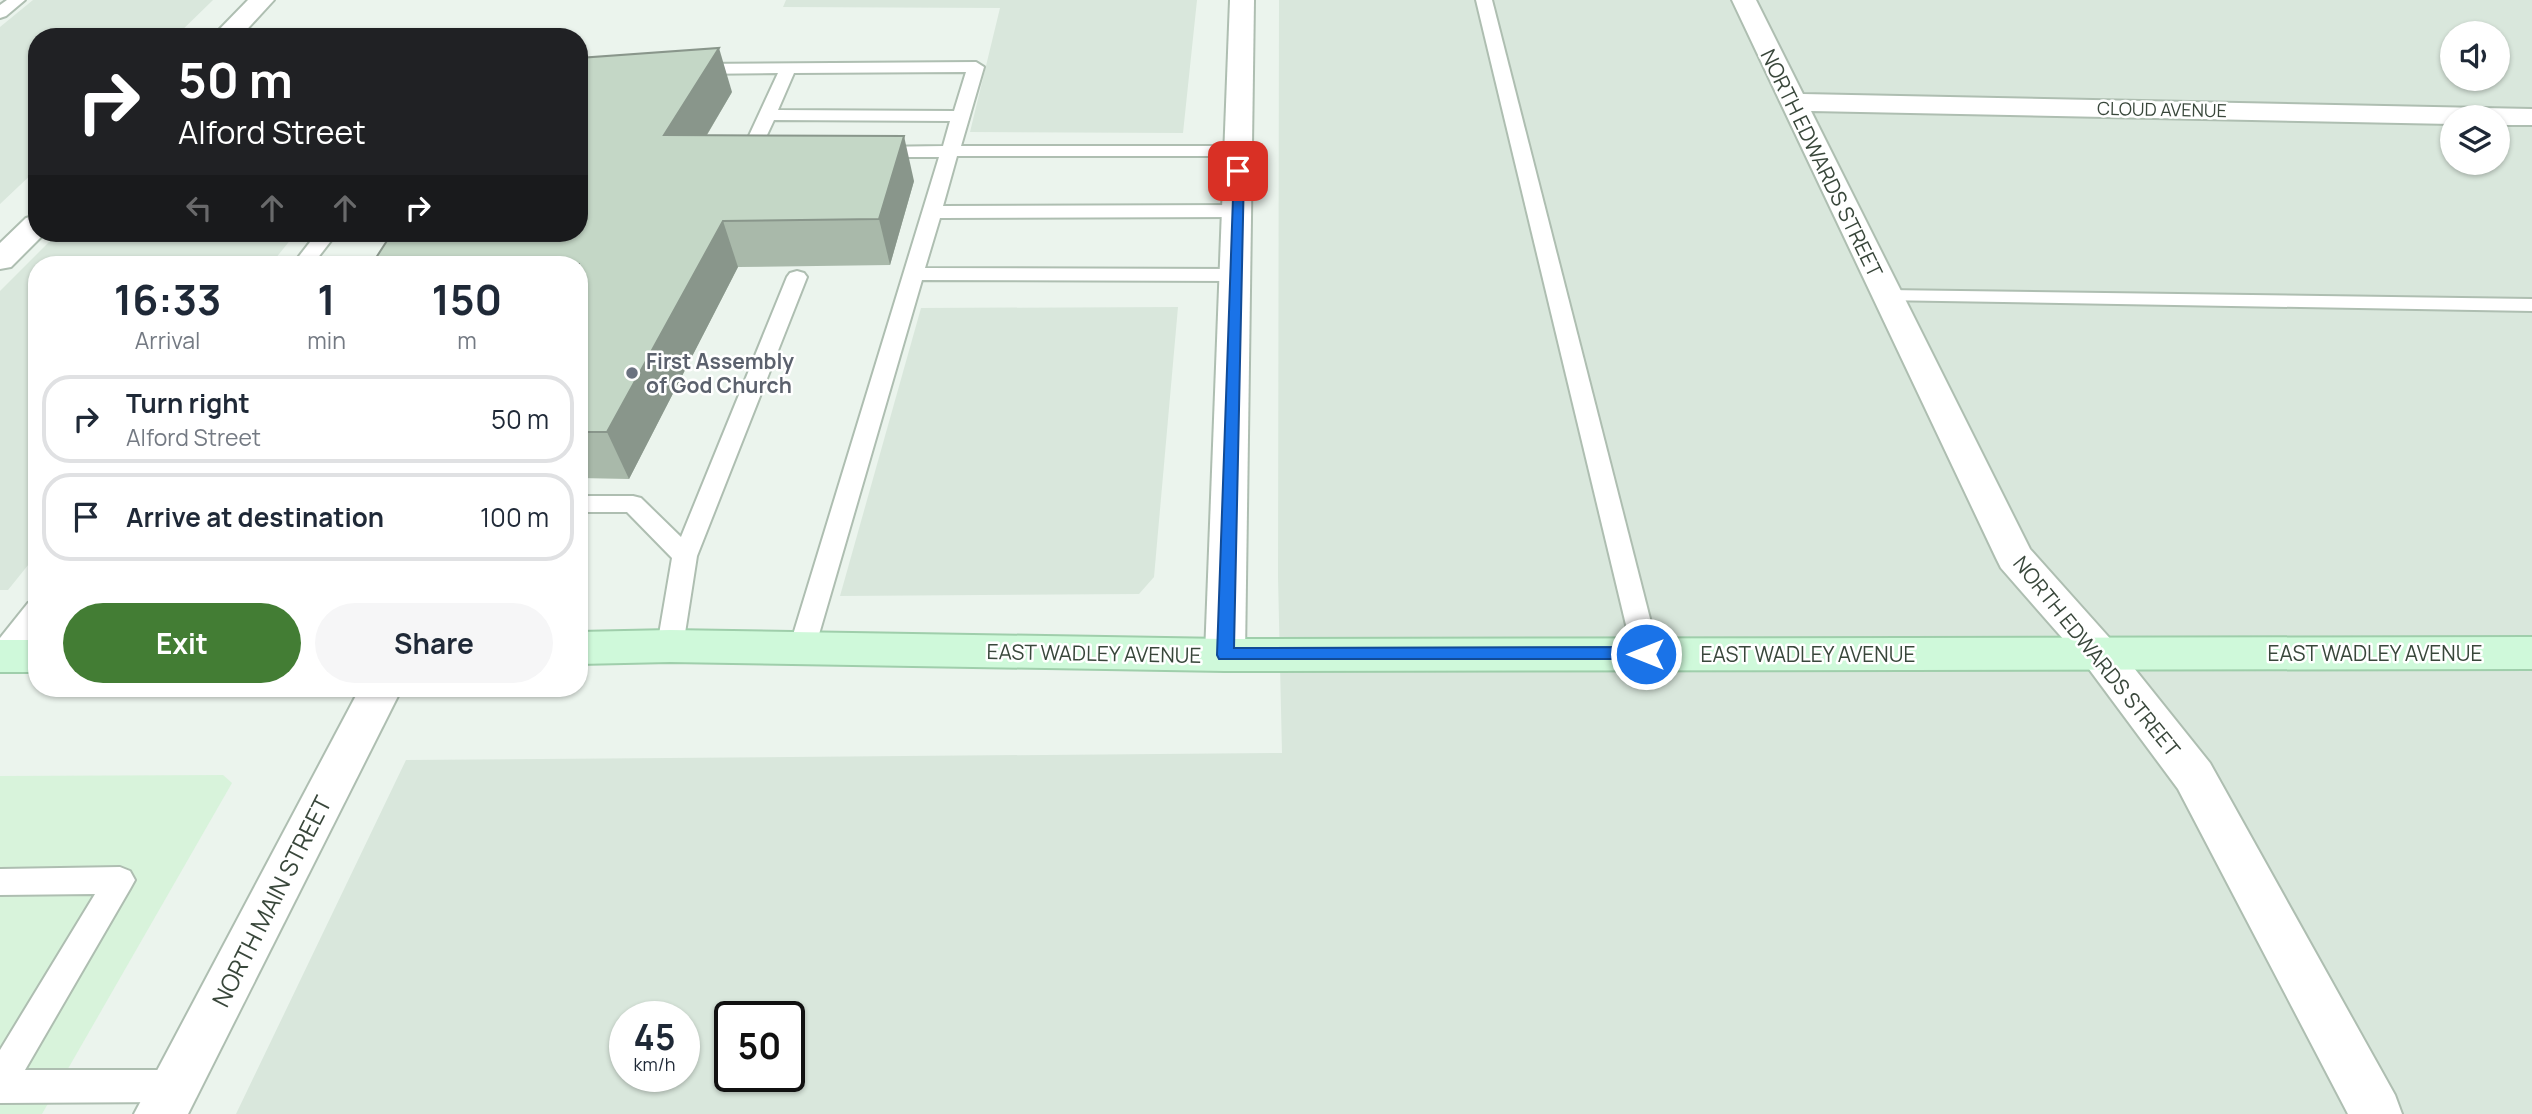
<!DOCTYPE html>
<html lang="en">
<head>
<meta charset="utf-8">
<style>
	:root { --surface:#fff; --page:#f6f6f7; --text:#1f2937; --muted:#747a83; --line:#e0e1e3; --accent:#437d34 }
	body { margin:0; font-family:Manrope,sans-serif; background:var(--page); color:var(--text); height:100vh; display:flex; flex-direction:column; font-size:26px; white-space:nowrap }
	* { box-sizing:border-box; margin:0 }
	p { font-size:23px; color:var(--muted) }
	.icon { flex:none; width:38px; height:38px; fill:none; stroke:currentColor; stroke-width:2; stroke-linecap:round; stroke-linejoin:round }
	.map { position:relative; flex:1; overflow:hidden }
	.sheet { position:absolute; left:28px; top:256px; width:560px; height:441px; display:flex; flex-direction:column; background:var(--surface); border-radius:28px; box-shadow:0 2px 5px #0004 }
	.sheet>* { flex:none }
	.guide { position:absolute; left:28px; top:28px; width:560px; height:214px; border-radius:28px; box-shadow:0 2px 5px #0004; background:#202124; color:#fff; overflow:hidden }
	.fabs { position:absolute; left:2440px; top:21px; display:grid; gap:14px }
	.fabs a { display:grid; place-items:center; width:70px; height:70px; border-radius:50%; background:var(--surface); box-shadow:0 2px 5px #0004; font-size:35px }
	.speed { position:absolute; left:609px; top:1001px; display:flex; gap:14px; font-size:35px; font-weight:700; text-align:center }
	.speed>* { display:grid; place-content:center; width:91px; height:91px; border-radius:50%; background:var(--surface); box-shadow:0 2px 5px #0004; line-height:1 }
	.speed small { font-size:18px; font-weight:400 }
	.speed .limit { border:4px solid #111; border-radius:10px; background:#fff; color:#111 }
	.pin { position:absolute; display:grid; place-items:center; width:60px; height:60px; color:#fff; margin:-30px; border-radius:14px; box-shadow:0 4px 10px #0006 }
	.me { position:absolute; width:77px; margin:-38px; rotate:270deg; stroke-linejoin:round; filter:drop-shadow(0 0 5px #0008) }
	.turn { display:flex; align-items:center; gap:24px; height:147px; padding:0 35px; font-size:32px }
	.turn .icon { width:91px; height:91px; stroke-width:2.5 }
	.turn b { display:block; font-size:49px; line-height:60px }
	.lanes { display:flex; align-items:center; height:66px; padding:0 35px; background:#0003; justify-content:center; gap:35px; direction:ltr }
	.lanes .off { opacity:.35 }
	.eta { display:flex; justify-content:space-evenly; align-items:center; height:119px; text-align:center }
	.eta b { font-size:42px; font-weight:700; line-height:49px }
	.action { display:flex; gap:14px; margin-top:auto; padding:14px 35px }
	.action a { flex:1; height:80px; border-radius:42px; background:var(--accent); color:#fff; font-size:28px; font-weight:700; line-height:80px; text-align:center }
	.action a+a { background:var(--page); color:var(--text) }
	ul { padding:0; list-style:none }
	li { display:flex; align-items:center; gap:21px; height:88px; margin:0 14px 10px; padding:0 21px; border:4px solid var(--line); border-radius:28px }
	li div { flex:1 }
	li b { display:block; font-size:26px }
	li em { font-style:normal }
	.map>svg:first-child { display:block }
	.residential { fill:#d9e7dc; fill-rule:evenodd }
	.commercial { fill:#d8f3db }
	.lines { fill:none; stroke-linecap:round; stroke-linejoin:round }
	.service-casing { stroke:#aebeb1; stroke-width:4 }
	.minor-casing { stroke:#aebeb1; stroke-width:4 }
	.tertiary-casing { stroke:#aebeb1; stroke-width:4 }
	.secondary-casing { stroke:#9fceab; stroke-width:4 }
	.service { fill:#fff; fill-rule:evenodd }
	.minor { fill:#fff; fill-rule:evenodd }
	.tertiary { fill:#fff; fill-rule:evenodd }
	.secondary { fill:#cff9da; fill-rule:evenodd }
	.wall { fill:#a9b9aa }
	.shaded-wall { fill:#89968b }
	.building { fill:#c4d7c6; stroke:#89968b; stroke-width:2 }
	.route { fill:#1a73e8; stroke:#114b97; stroke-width:2 }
	.worship-dot { fill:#6b7280; stroke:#fff; stroke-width:2.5 }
	.labels { text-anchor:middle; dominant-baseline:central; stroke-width:5; stroke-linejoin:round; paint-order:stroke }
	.far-street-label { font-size:18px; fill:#39473b; stroke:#fff }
	.street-label { font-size:21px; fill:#39473b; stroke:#fff }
	.worship-label { font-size:21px; font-weight:bold; fill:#5b616d; stroke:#fff; text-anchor:start }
	.near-street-label { font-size:24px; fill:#39473b; stroke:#fff }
</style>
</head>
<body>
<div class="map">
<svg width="2532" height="1114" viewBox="0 0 2532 1114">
	<rect width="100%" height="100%" fill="#ebf4ed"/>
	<g class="residential">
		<path d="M33,0H213L175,37H37V169L0,204V27Z"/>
		<path d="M786,0H1197L1183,133L970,132L1000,8L783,7Z"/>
		<path d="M1279,0H2532V1114H236L406,760L1282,753L1278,577ZM2452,33H2497V79H2452ZM2452,117H2497V163H2452ZM625,1017H684V1076H625ZM730,1017H789V1076H730Z"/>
		<path d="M58,233H296L271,264H37V554L8,590H0V291Z"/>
		<path d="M1178,307L1154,577L1139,594L840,596L921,308Z"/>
	</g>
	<path class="commercial" d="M223,775L232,783L42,1114H0V776Z"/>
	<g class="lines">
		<g class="service-casing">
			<g id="service">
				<path d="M7,0H25L6,16L0,18V5Z"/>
				<path d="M1476,0H1492L1659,654L1655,661L1646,664L1637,661L1633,654Z"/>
				<path d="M976,62L984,67L961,146H1238L1247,151L1238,156H957L943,206L1237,205L1247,211L1237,217L940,218L925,268L1235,269L1242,271L1245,275L1242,279L1235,281L922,280L815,648L811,655L802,658L793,655L789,648L939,157H876L867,152L876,147L943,146L950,121L774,120L761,148L769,149L772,153C766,161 747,161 741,153L778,73L692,74L684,69L692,64ZM966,72L954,111L778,110L794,73Z"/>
				<path d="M317,233H337L313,264H293Z"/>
				<path d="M797,271L804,273L807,277L697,556L683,646L679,653L670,656L661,653L657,646L672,558L627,512H579V496H633L641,498L681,537L787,277L790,273Z"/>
				<path d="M1887,290L2532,299V311L1880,300L1877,296L1880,292Z"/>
				<path d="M37,600V629L10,663L0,666V638L28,603Z"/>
				<path d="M120,867L130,871L135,880L130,889L25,1070H175L187,1074L191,1086L187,1098L175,1102L0,1103V1050L95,894L0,895V869Z"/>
			</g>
		</g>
		<g class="minor-casing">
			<g id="minor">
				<path d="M248,0H274L240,37H212Z"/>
				<path d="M1230,0H1254L1245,655L1239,666L1225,671L1211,666L1205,655Z"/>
				<path d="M1732,0H1756L1803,94L2532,109V125H2497V117H2452V124L1811,111L2030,549L2114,643L2210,763L2395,1095L2402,1114H2348L2178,789L2086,665L2001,568L1996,558Z"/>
				<path d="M37,215V233H45L11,267L0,269V243L26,218Z"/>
			</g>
		</g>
		<g class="tertiary-casing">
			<path id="tertiary" d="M360,688H402L188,1114H134Z"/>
		</g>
		<g class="secondary-casing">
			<g id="secondary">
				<path d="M670,630L1225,639L2532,637V669L1225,671L670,662L579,664V632Z"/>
				<rect x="0" y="640" width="37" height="32"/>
			</g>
		</g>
		<use href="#service" class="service"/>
		<use href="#minor" class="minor"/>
		<use href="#tertiary" class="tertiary"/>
		<use href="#secondary" class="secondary"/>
	</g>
	<path class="wall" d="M732,92L707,135L914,181L890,265L738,267L629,479L579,478V264Z"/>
	<g class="shaded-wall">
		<path d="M719,48L732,92L680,180L664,135Z"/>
		<path d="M904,136L914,181L890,265L879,219Z"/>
		<path d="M723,221L738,267L629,479L607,432Z"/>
	</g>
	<path class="building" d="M719,48L664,135L904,136L879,219L723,221L607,432H579V264H372L392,233H579V58Z"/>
	<path class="route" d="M1234,169L1244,171L1234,648L1646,647L1652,649L1654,654L1652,659H1219L1217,655Z"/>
	<circle class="worship-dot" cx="632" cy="373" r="7"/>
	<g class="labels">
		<g class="far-street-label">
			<text transform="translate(2162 109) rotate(1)">CLOUD AVENUE</text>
		</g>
		<g class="street-label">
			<text transform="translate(1822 163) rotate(64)">NORTH EDWARDS STREET</text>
			<text transform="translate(1094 653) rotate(1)">EAST WADLEY AVENUE</text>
			<text x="2375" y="653">EAST WADLEY AVENUE</text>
			<text x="1808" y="654">EAST WADLEY AVENUE</text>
			<text transform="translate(2097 656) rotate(51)">NORTH EDWARDS STREET</text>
		</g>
		<g class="worship-label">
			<text x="646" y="361">First Assembly<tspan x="646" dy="24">of God Church</tspan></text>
		</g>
		<g class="near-street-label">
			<text transform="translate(271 901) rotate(-63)">NORTH MAIN STREET</text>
		</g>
	</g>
</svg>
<div class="fabs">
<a><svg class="icon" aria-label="sound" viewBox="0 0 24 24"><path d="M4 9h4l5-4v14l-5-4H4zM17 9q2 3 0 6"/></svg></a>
<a><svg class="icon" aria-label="layers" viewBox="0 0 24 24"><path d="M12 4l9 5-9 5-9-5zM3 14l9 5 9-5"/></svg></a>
</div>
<div class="speed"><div>45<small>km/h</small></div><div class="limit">50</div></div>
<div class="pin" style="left:1238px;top:171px;background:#d93025"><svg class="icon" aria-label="arrive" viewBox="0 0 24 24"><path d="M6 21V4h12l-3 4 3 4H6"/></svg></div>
<svg class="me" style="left:1646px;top:654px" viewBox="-20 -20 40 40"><circle r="17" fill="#1a73e8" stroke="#fff" stroke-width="3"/><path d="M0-11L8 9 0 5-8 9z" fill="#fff"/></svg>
<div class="guide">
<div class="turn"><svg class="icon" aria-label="right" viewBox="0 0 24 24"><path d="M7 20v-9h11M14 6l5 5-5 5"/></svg><div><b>50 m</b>Alford Street</div></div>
<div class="lanes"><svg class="icon off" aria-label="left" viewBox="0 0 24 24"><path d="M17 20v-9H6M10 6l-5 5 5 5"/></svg><svg class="icon off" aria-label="ahead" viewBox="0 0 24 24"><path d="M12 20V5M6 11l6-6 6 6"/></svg><svg class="icon off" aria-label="ahead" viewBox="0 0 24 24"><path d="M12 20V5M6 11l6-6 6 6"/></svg><svg class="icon" aria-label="right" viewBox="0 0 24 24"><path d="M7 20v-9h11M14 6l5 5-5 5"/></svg></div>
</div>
<section class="sheet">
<div class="eta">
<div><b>16:33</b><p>Arrival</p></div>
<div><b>1</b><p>min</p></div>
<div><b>150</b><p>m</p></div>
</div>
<ul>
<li><svg class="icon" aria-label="right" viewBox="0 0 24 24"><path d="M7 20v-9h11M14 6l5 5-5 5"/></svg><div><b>Turn right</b><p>Alford Street</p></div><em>50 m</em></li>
<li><svg class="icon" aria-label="arrive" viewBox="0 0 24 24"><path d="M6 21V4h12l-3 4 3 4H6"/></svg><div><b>Arrive at destination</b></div><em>100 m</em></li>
</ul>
<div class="action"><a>Exit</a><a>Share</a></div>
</section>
</div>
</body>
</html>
